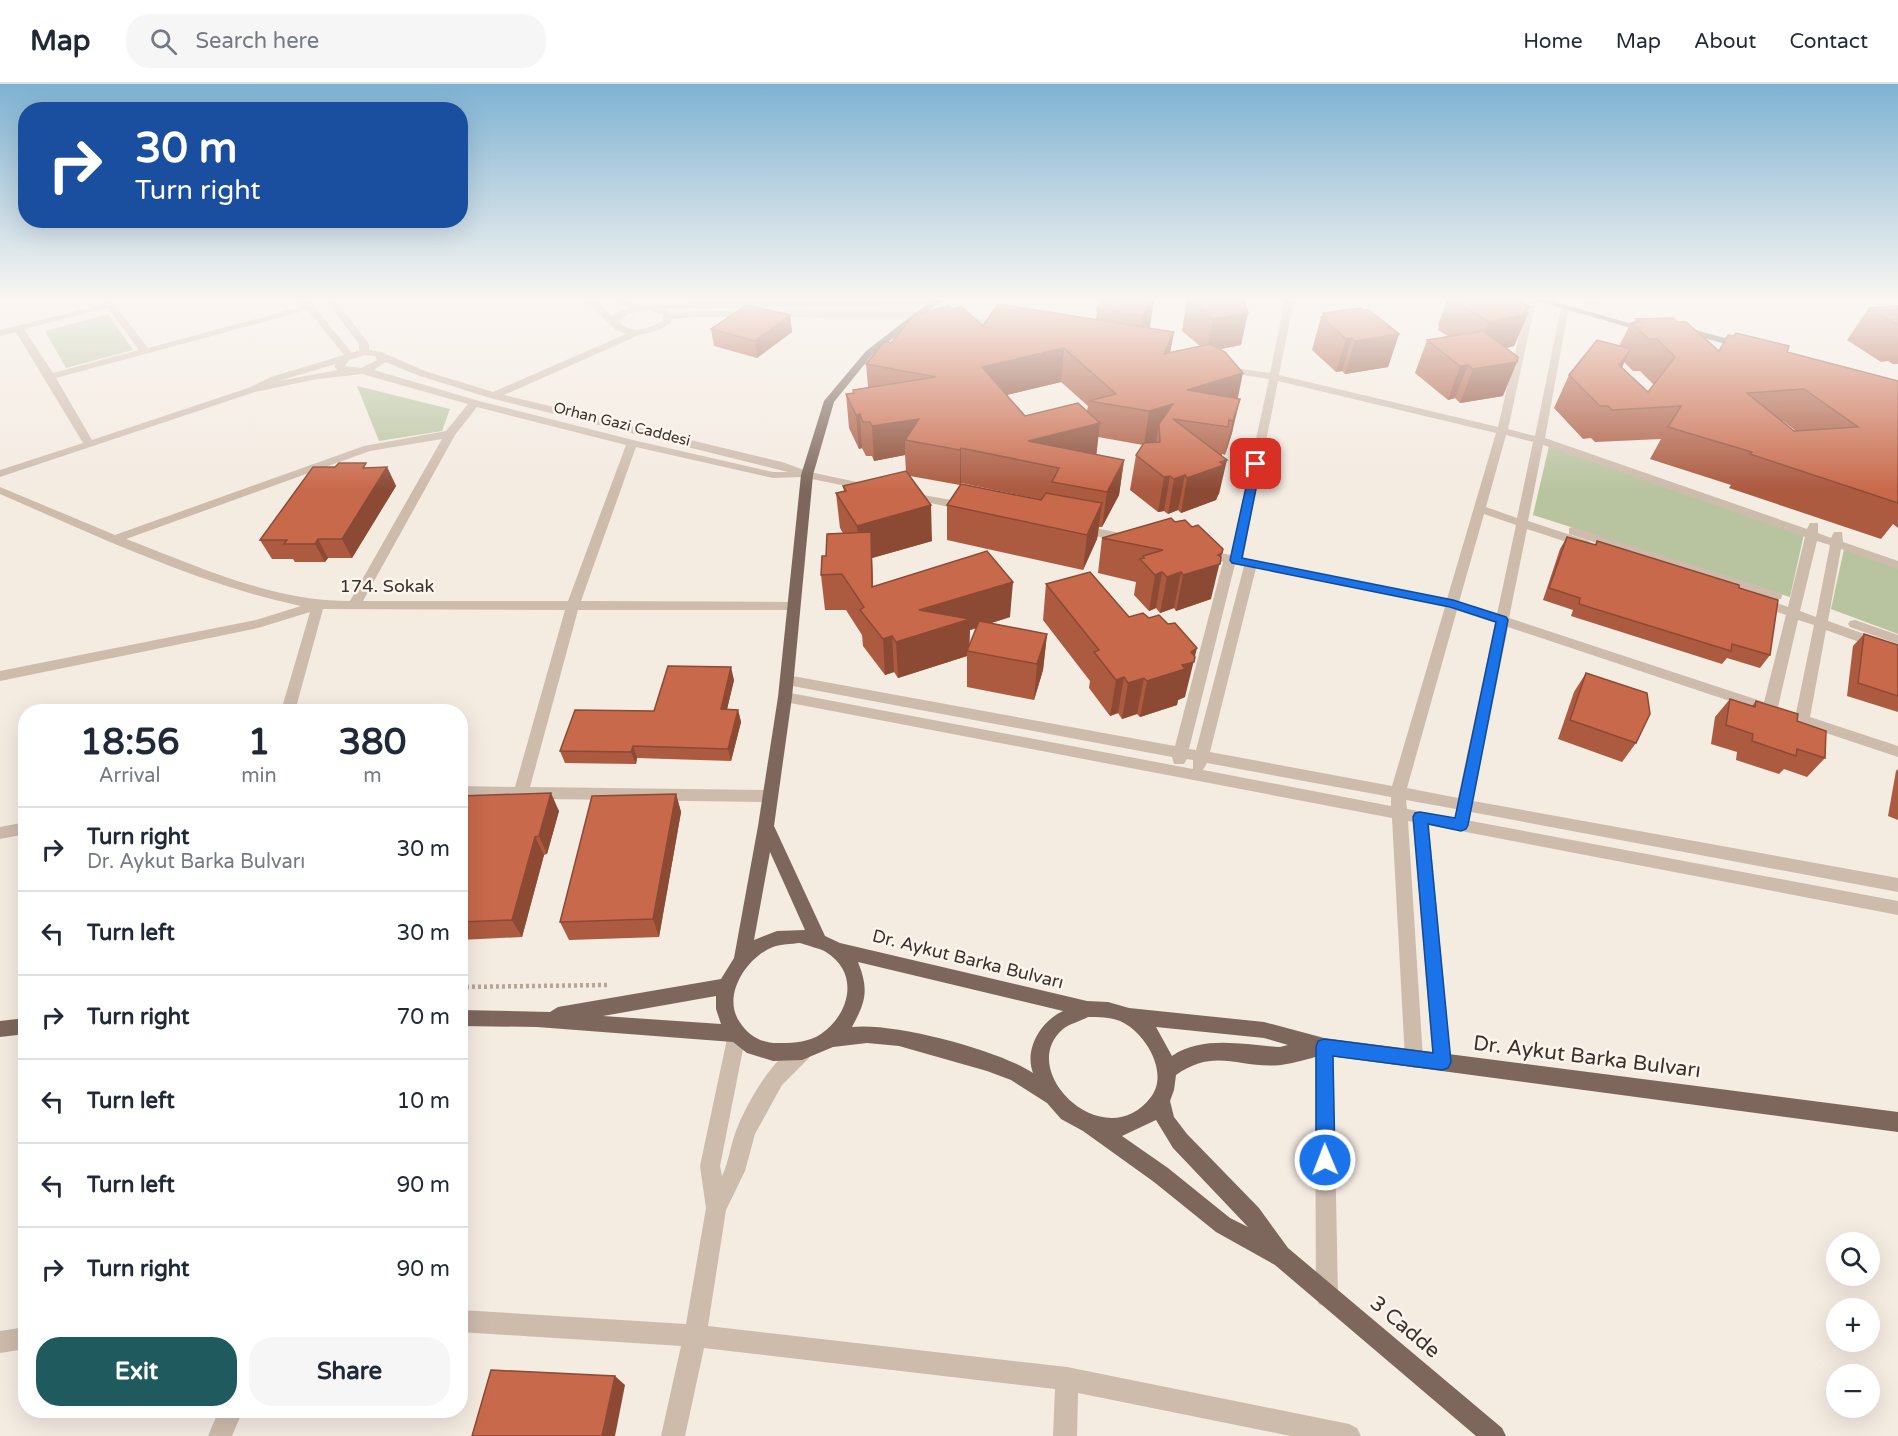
<!DOCTYPE html>
<html lang="en">
<head>
<meta charset="utf-8">
<style>
	:root { --surface:#fff; --page:#f6f6f7; --text:#1f2937; --muted:#747a83; --line:#e0e1e3; --accent:#1f5a5e }
	body { margin:0; font-family:"Varela Round",sans-serif; background:var(--page); color:var(--text); height:100vh; display:flex; flex-direction:column; font-size:22px; white-space:nowrap }
	* { box-sizing:border-box; margin:0 }
	p { font-size:20px; color:var(--muted) }
	.icon { flex:none; width:33px; height:33px; fill:none; stroke:currentColor; stroke-width:2; stroke-linecap:round; stroke-linejoin:round }
	.map { position:relative; flex:1; overflow:hidden }
	.drawer { position:absolute; left:18px; top:620px; width:450px; height:714px; display:flex; flex-direction:column; background:var(--surface); border-radius:24px; box-shadow:0 6px 24px #0002 }
	.drawer>* { flex:none }
	.banner { position:absolute; left:18px; top:18px; width:450px; height:126px; border-radius:24px; box-shadow:0 6px 24px #0002; background:#1a4fa0; color:#fff; overflow:hidden }
	.tools { position:absolute; left:1826px; top:1148px; display:grid; gap:12px }
	.tools a { display:grid; place-items:center; width:54px; height:54px; border-radius:50%; background:var(--surface); box-shadow:0 6px 24px #0002; font-size:30px }
	.pin { position:absolute; display:grid; place-items:center; width:51px; height:51px; color:#fff; margin:-26px; border-radius:12px; box-shadow:0 3px 9px #0006 }
	.me { position:absolute; width:66px; margin:-33px; rotate:359deg; stroke-linejoin:round; filter:drop-shadow(0 0 4px #0008) }
	.turn { display:flex; align-items:center; gap:21px; height:126px; padding:0 18px; font-size:27px }
	.turn .icon { width:78px; height:78px; stroke-width:2.5 }
	.turn b { display:block; font-size:42px; line-height:51px }
	.eta { display:flex; justify-content:space-evenly; align-items:center; height:102px; text-align:center }
	.eta b { font-size:36px; font-weight:700; line-height:42px }
	.button { display:flex; gap:12px; margin-top:auto; padding:12px 18px }
	.button a { flex:1; height:69px; border-radius:24px; background:var(--accent); color:#fff; font-size:24px; font-weight:700; line-height:69px; text-align:center }
	.button a+a { background:var(--page); color:var(--text) }
	ul { padding:0; list-style:none }
	li { display:flex; align-items:center; gap:18px; height:84px; padding:0 18px; border-top:2px solid var(--line) }
	li div { flex:1 }
	li b { display:block; font-size:22px }
	li em { font-style:normal }
	header { display:flex; align-items:center; gap:36px; box-sizing:border-box; height:84px; padding:0 30px; background:var(--surface); border-bottom:2px solid var(--line) }
	header strong { font-size:28px }
	nav { display:flex; gap:33px; margin-inline-start:auto; font-size:21px }
	.search { width:420px; height:54px; background:var(--page); display:flex; align-items:center; gap:15px; box-sizing:border-box; padding:0 21px; border-radius:24px; color:var(--muted); font-size:22px }
	.map>svg:first-child { display:block }
	.green { fill:#b8c4a0 }
	.lines { fill:none; stroke-linecap:round; stroke-linejoin:round }
	.path { stroke:#b9a596; stroke-width:4.5; stroke-dasharray:3 3; stroke-linecap:butt }
	.minor { fill:#cdbbac; fill-rule:evenodd }
	.major { fill:#7d675c; fill-rule:evenodd }
	.wall { fill:#ac5a40; fill-rule:evenodd }
	.shaded-wall { fill:#8c4a34 }
	.building { fill:#c8694b; stroke:#8c4a34; stroke-width:1.5; fill-rule:evenodd }
	.route { fill:#1a73e8; stroke:#114b97; stroke-width:1.5 }
	.labels { text-anchor:middle; dominant-baseline:central; stroke-width:5; stroke-linejoin:round; paint-order:stroke }
	.far-street-label { font-size:15px; fill:#3b302b; stroke:#fbf5ee }
	.street-label { font-size:18px; fill:#3b302b; stroke:#fbf5ee }
	.near-street-label { font-size:21px; fill:#3b302b; stroke:#fbf5ee }
</style>
</head>
<body>
<header>
<strong>Map</strong>
<div class="search"><svg class="icon" aria-label="search" viewBox="0 0 24 24"><circle cx="10" cy="10" r="6"/><path d="M15 15l6 6"/></svg>Search here</div>
<nav><a>Home</a><a>Map</a><a>About</a><a>Contact</a></nav>
</header>
<div class="map">
<svg width="1898" height="1352" viewBox="0 0 1898 1352">
	<rect width="100%" height="100%" fill="#f4ebe1"/>
	<g class="green">
		<path d="M108,230L133,266L66,284L45,247Z"/>
		<path d="M357,302L450,325L442,347L379,357Z"/>
		<path d="M1549,362L1804,450L1790,513L1533,431Z"/>
		<path d="M1844,465L1898,484V550L1831,525Z"/>
	</g>
	<g class="lines">
		<path class="path" d="M460,903L607,901"/>
		<g class="minor">
			<path d="M102,216H111L148,264L304,222L300,216H309L352,269L359,266V260L326,216H335L369,260V266L381,268L425,287L493,308L626,250L616,246L585,216H595L612,232L621,226L631,224L613,216H627L642,222L717,217H942L937,220L664,225L672,230L696,227L919,228L924,231L919,234L696,233L672,235L671,239L659,246L639,251L504,311L782,378L810,388L871,401L877,404L871,407L802,393L773,394L636,363L581,517L794,518L800,522L794,526H578L530,703L770,706L775,708L778,712L775,716L770,718L460,714V702L515,703L565,526L323,525L295,627H281L310,528L258,544L0,597V587L256,536L301,522C197,500 97,452 0,410V403L115,451L364,362L446,347L468,320L362,290L317,295L255,308L0,393V386L83,359L16,248L0,252V246L104,220ZM108,224L139,266L53,289L24,245ZM308,226L344,271L271,293L248,304L92,356L56,294ZM648,226L663,231V236C650,245 631,251 619,238L627,230ZM365,271L375,272L377,276L361,284L345,282L349,276ZM385,278L417,291L490,314L788,388H773L633,356L479,317L374,286ZM336,280L334,283L338,286L278,297ZM477,323L626,361L568,517H363L455,351ZM442,355L350,517C271,517 200,483 126,455L370,367Z"/>
			<path d="M1285,216H1294L1279,291L1498,343L1527,216H1536L1508,345L1535,352L1561,224L1569,222L1545,354L1807,445L1810,439H1818V449L1831,454L1834,448H1842L1843,458L1898,477V485L1841,465L1828,537L1898,562V572L1826,546L1810,633L1898,662V673L1508,543L1473,717L1898,794V808L1471,728L1469,733H1457L1456,725L1406,716L1407,725L1898,817V831L1429,741L1451,978L1449,984L1442,987L1435,984L1433,978L1413,738L1408,737L1423,975L1421,981L1414,984L1407,981L1405,975L1392,734L780,617L778,613L785,608L1193,685V676L1187,675L1184,680H1174L1172,673L787,601L780,596L787,591L1175,662L1223,478L1199,473L1197,470L1203,466L1231,471L1269,295L1223,288L1218,285L1223,282L1270,289ZM1278,297L1496,349L1447,515L1243,474ZM1506,351L1533,358L1517,434L1486,423ZM1543,361L1805,453L1788,523L1759,513L1753,517L1754,520L1786,531L1764,618L1509,534L1527,445L1585,464L1591,460L1589,457L1528,437ZM1484,430L1516,441L1497,530L1459,518ZM1817,457L1830,461L1816,533L1800,527ZM1235,480L1244,482L1196,666L1189,665ZM1256,484L1445,523L1392,702L1210,668ZM1457,526L1495,539L1458,714L1407,704ZM1798,536L1814,541L1796,629L1778,623ZM1207,679L1391,713V722L1203,686Z"/>
			<path d="M1588,216H1598V221L1590,223Z"/>
			<path d="M958,231L1005,239L1010,242L1005,245L955,236V232Z"/>
			<path d="M906,408L968,419L974,423L968,427L902,413V409Z"/>
			<path d="M1080,441L1130,451L1136,455L1130,459L1076,448V442Z"/>
			<path d="M1573,443L1781,509L1782,512L1781,515H1771L1569,450V444Z"/>
			<path d="M1855,536L1898,551V560L1850,543L1848,540L1850,537Z"/>
			<path d="M26,738V750L0,755V743Z"/>
			<path d="M737,941L744,944L746,950L720,1082L722,1092C729,1078 730,1062 736,1047C746,1020 774,970 802,959L809,962L811,968L809,974L782,1001L755,1050L745,1087L726,1126L708,1242L1067,1283L1349,1340L1357,1344L1361,1352H1291L1078,1309L1077,1352H1053L1055,1305L704,1264L685,1352H661L681,1262L460,1248V1226L686,1240L706,1124L700,1082L728,950L730,944Z"/>
			<path d="M1324,954L1331,957L1333,963L1338,1212L1335,1220L1327,1223L1319,1220L1316,1212L1315,963L1317,957Z"/>
			<path d="M26,1243V1265L0,1269V1247Z"/>
			<path d="M219,1326H243L232,1352H208Z"/>
		</g>
		<g class="major">
			<path d="M932,216H942L872,271L834,318L813,391L792,613L774,742L825,852L840,859L1087,917L1108,918L1129,924L1264,938L1324,954L1898,1028V1048L1322,971C1309,975 1294,979 1281,981C1238,985 1216,963 1176,991L1174,1006L1170,1017L1174,1033L1187,1050L1259,1124L1288,1164L1502,1344L1506,1352H1476L1275,1181L1216,1148L1154,1098L1083,1047L1061,1035L1047,1019L1011,996L987,987L899,962L867,959L833,963L802,976L773,977L747,969L733,958L537,943L460,942V926L550,928L558,923L721,895L734,874L758,742L778,613L801,391L824,317L866,267ZM770,768L805,846L777,847L754,856ZM800,859C808,862 819,864 826,868C860,889 850,930 821,950C809,958 795,959 781,959C763,960 749,953 739,937C722,911 747,873 773,863C781,860 791,860 800,859ZM858,878L1063,927C1041,937 1024,965 1033,989C999,966 893,938 852,943C866,917 869,906 858,878ZM716,912V925L721,940L603,932ZM1088,933C1098,933 1110,933 1120,937C1144,947 1170,988 1151,1013C1105,1074 1014,987 1063,945C1069,940 1081,937 1088,933ZM1156,943L1264,954L1288,961L1280,963C1244,961 1203,951 1172,972ZM1156,1036L1173,1064L1248,1143L1230,1134L1168,1084L1122,1052Z"/>
			<path d="M1534,216H1549L1653,246L1645,248Z"/>
			<path d="M1681,242L1747,260L1749,262L1744,265L1678,247V243Z"/>
			<path d="M26,934V950L0,953V937Z"/>
		</g>
	</g>
	<g class="wall">
		<path d="M1154,216L1149,244L1174,248L1170,268L1200,262L1182,247L1187,216H1244L1241,261L1220,265L1238,315L1232,349L1225,371L1222,370V371L1219,410L1218,411L1216,416L1181,429L1178,426L1168,430L1164,427L1158,428L1130,406L1136,371L1143,361L1098,353L1096,371L1124,376L1119,411L1102,443H1099L1097,455L1083,486L947,456V421L1042,416L961,399L960,401L910,392L932,457L872,474L873,503L1010,533L991,539L1047,550L1043,586L1034,616L967,603V572L898,594L894,588L885,591L863,562L862,551L846,526H825L821,491L826,472L843,449L840,444L836,409L844,407L843,402L906,387L905,371L874,377L872,372H866L862,364L859,365L849,344L846,310L853,309V306L868,303L866,280L891,259L952,225L983,242L1096,236L1097,225ZM1061,298L1088,322L1087,327L1025,332L1006,311ZM977,544L969,562L970,546Z"/>
		<path d="M1447,216H1518L1528,230L1514,262L1506,264L1503,312L1460,319L1455,314L1448,316L1415,289L1427,256L1448,252L1438,246L1439,242L1438,241Z"/>
		<path d="M1898,222V280H1893L1888,277L1881,278L1847,256L1869,224Z"/>
		<path d="M1323,229L1399,250L1388,283L1345,290L1342,287L1336,288L1312,266L1321,233H1322Z"/>
		<path d="M790,231L792,248L757,274L714,262L711,245Z"/>
		<path d="M1636,235L1677,238L1719,267L1787,268L1898,297V444L1893,440L1881,455L1729,404L1731,401L1650,375L1661,355L1595,358L1591,354L1583,355L1554,324L1569,291L1619,262L1631,239L1634,238ZM1624,278L1633,287H1640L1654,301L1648,308L1622,284ZM1781,337H1783L1796,347H1794Z"/>
		<path d="M387,383L396,402L352,474H328L325,478H295L293,475H272L260,456L369,384Z"/>
		<path d="M1171,434L1211,515L1176,527L1174,524L1160,529L1156,524L1149,527L1134,511L1136,498L1098,489L1102,454Z"/>
		<path d="M1567,453L1595,461L1597,457L1739,504L1770,571L1760,584L1727,574L1722,580L1571,532L1573,526L1543,516L1560,465Z"/>
		<path d="M1046,500L1129,533L1149,534L1168,540L1185,613L1178,616L1177,621L1140,633L1137,630L1122,635L1118,629L1110,632L1089,604L1090,597L1043,536Z"/>
		<path d="M1864,550L1898,561V628L1847,612L1853,562Z"/>
		<path d="M1586,589L1636,659L1622,678L1558,655L1574,608Z"/>
		<path d="M734,596L727,625L738,626L741,638L731,677L637,674L636,680L565,679L560,667L654,627Z"/>
		<path d="M1730,615L1752,622L1756,617L1797,637L1825,674L1807,693L1784,685L1779,690L1736,676L1737,668L1711,660L1715,633Z"/>
		<path d="M1898,685V736L1888,732L1896,687Z"/>
		<path d="M676,710L681,728L659,853L569,856L560,838Z"/>
		<path d="M460,712L559,727L547,770L544,771L522,853L460,856Z"/>
	</g>
	<g class="shaded-wall">
		<path d="M1151,216H1154L1150,243L1138,265L1143,232Z"/>
		<path d="M1529,223L1526,230H1528L1514,262L1476,271L1489,238L1525,226Z"/>
		<path d="M1248,229L1241,261L1207,268L1213,235Z"/>
		<path d="M790,231L792,248L757,274L755,257Z"/>
		<path d="M1174,248L1168,281L1164,270Z"/>
		<path d="M1399,250L1388,283L1345,290L1355,257Z"/>
		<path d="M1352,254L1342,287L1336,288L1346,255Z"/>
		<path d="M1064,264L1061,298L982,317V283Z"/>
		<path d="M1631,265L1615,297L1619,281Z"/>
		<path d="M1517,278L1503,312L1460,319L1473,285Z"/>
		<path d="M1468,281L1455,314L1448,316L1460,282Z"/>
		<path d="M1243,289L1236,323L1187,306Z"/>
		<path d="M1240,315L1232,349L1225,371L1233,337Z"/>
		<path d="M1173,320L1159,340L1156,358L1144,361L1149,327Z"/>
		<path d="M860,330L862,364L859,365L856,331Z"/>
		<path d="M919,335L905,356V371L874,377L872,342Z"/>
		<path d="M1100,339L1096,374L1028,357Z"/>
		<path d="M961,364V399L960,401V366Z"/>
		<path d="M1124,376L1119,411L1102,443L1107,408Z"/>
		<path d="M1227,376L1219,410L1218,411L1216,416L1181,429L1187,394Z"/>
		<path d="M387,383L396,402L352,474L342,455Z"/>
		<path d="M1185,391L1178,426L1168,430L1174,395Z"/>
		<path d="M1170,392L1164,427L1158,428L1164,393Z"/>
		<path d="M1102,419L1097,455L1083,486L1087,451Z"/>
		<path d="M931,421L932,457L872,474L874,539L860,477L857,442Z"/>
		<path d="M318,455L328,474L325,478L315,460Z"/>
		<path d="M1223,465L1211,515L1176,527L1183,491L1218,471Z"/>
		<path d="M1162,488L1156,524L1149,527L1155,491Z"/>
		<path d="M1181,488L1174,524L1160,529L1167,493Z"/>
		<path d="M1013,498L1010,533L970,546L969,567H967V572L898,594L896,558L919,526Z"/>
		<path d="M1047,550L1043,586L1034,616L1037,580Z"/>
		<path d="M892,552L894,588L885,591L883,555Z"/>
		<path d="M1197,564L1185,613L1178,616L1177,621L1140,633L1147,597L1182,581L1191,568Z"/>
		<path d="M731,583L734,596L724,638L721,625Z"/>
		<path d="M1124,593L1118,629L1110,632L1116,596Z"/>
		<path d="M1144,594L1137,630L1122,635L1128,599Z"/>
		<path d="M738,626L741,638L731,677L728,665Z"/>
		<path d="M633,662L637,674L636,680L631,668Z"/>
		<path d="M551,709L559,727L547,770L539,752Z"/>
		<path d="M676,710L681,728L659,853L653,835Z"/>
		<path d="M535,753L544,771L522,853L512,836Z"/>
		<path d="M615,1292L625,1301L615,1352H602Z"/>
	</g>
	<g class="building">
		<path d="M1102,216H1151L1143,232L1097,225Z"/>
		<path d="M1189,216H1244L1248,229L1213,235Z"/>
		<path d="M1453,216H1518L1529,223L1525,226L1528,230L1489,238Z"/>
		<path d="M998,220L1174,248L1164,270L1210,260L1225,268L1243,289L1187,306L1240,315L1233,337L1229,336L1228,343L1173,335L1227,376L1220,378L1224,381L1187,394L1185,391L1174,395L1170,392L1164,393L1136,371L1144,359L1160,358L1159,340L1173,320L1149,327L1089,317L1116,310L1064,264L982,283L1025,332L1078,319L1100,339L1028,357L1124,376L1107,408L1052,398L1059,384L961,364L960,366L905,356L919,335L872,342L870,338H863L860,330L856,331L846,310L854,309L853,306L936,293L866,280L885,257L891,259L915,230L949,222L952,225L962,223L983,242Z"/>
		<path d="M747,221L790,231L755,257L711,245Z"/>
		<path d="M1898,222V241L1869,224Z"/>
		<path d="M1361,224L1364,226H1369L1399,250L1355,257L1352,254L1346,255L1321,233H1326L1323,229Z"/>
		<path d="M1673,234L1677,238H1686L1719,267L1728,251L1734,252L1736,249L1789,262L1787,268L1898,297V419L1750,370L1752,368L1668,343L1681,322L1612,326L1608,322H1600L1569,291L1597,256L1631,265L1619,281L1648,308L1675,273L1657,255H1649L1631,239L1640,238L1636,235ZM1804,305L1858,343L1794,347L1747,309Z"/>
		<path d="M1483,247L1518,273L1517,278L1473,285L1468,281L1460,282L1427,256Z"/>
		<path d="M339,379H366L363,384L387,383L342,455H318L315,460H284L287,456H260L313,383H335Z"/>
		<path d="M906,387L931,421L857,442L836,409L846,407L843,402Z"/>
		<path d="M961,400L1041,416L1046,409L1102,419L1087,451L947,421Z"/>
		<path d="M1171,434L1175,438L1185,436L1192,443L1198,441L1223,465L1222,469L1218,471L1221,473L1220,480L1183,491L1181,488L1167,493L1162,488L1155,491L1140,475L1144,474L1143,472L1163,466L1102,454Z"/>
		<path d="M871,448L872,503L987,467L1013,498L919,526L970,535L896,558L892,552L883,555L860,526L864,523L842,490L821,491L822,472H826L827,450Z"/>
		<path d="M1567,453L1596,461L1597,457L1739,501V504L1778,516L1770,571L1732,560L1731,567L1579,520L1580,514L1549,504Z"/>
		<path d="M1090,488L1129,533L1143,529L1149,534L1159,531L1168,540L1175,539L1197,564L1191,568L1195,573L1194,578L1182,581L1185,585L1147,597L1144,594L1128,599L1124,593L1116,596L1094,568L1099,566L1046,500Z"/>
		<path d="M979,537L1047,550L1037,580L967,567Z"/>
		<path d="M1864,550L1898,561V612L1858,599Z"/>
		<path d="M668,582L731,583L721,625L738,626L728,665L633,662L631,668L560,667L575,626L654,627Z"/>
		<path d="M1586,589L1647,609L1650,630L1636,659L1570,636Z"/>
		<path d="M1730,615L1755,623L1756,617L1798,630L1797,637L1826,647L1825,674L1797,665L1796,672L1752,657L1753,650L1726,641Z"/>
		<path d="M551,709L539,752L535,753L512,836L460,838V712Z"/>
		<path d="M676,710L653,835L560,838L592,712Z"/>
		<path d="M491,1286L615,1292L602,1352H472Z"/>
	</g>
	<linearGradient id="sky" x2="0" y2="1"><stop stop-color="#7eb2d2"/><stop offset="0.53" stop-color="#faf6f2"/><stop offset="1" stop-color="#faf6f2" stop-opacity="0"/></linearGradient>
	<rect width="1898" height="406" fill="url(#sky)"/>
	<path class="route" d="M1256,377L1261,380L1242,474L1453,516L1506,533L1508,536L1468,741L1466,745L1461,747L1428,740L1451,978L1448,984L1442,986L1333,972L1335,1076L1332,1082L1325,1085L1319,1082L1316,1076V963L1318,957L1324,955L1433,969L1413,733L1415,729L1420,728L1455,734L1496,538L1450,523L1232,479L1230,476L1251,380Z"/>
	<g class="labels">
		<g class="far-street-label">
			<text transform="translate(622 340) rotate(14)">Orhan Gazi Caddesi</text>
		</g>
		<g class="street-label">
			<text x="387" y="502">174. Sokak</text>
			<text transform="translate(968 875) rotate(14)">Dr. Aykut Barka Bulvarı</text>
		</g>
		<g class="near-street-label">
			<text transform="translate(1587 973) rotate(7)">Dr. Aykut Barka Bulvarı</text>
			<text transform="translate(1405 1243) rotate(40)">3 Cadde</text>
		</g>
	</g>
</svg>
<div class="tools">
<a><svg class="icon" aria-label="search" viewBox="0 0 24 24"><circle cx="10" cy="10" r="6"/><path d="M15 15l6 6"/></svg></a>
<a>+</a>
<a>−</a>
</div>
<div class="pin" style="left:1256px;top:380px;background:#d93025"><svg class="icon" aria-label="arrive" viewBox="0 0 24 24"><path d="M6 21V4h12l-3 4 3 4H6"/></svg></div>
<svg class="me" style="left:1325px;top:1076px" viewBox="-20 -20 40 40"><circle r="17" fill="#1a73e8" stroke="#fff" stroke-width="3"/><path d="M0-11L8 9 0 5-8 9z" fill="#fff"/></svg>
<div class="banner">
<div class="turn"><svg class="icon" aria-label="right" viewBox="0 0 24 24"><path d="M7 20v-9h11M14 6l5 5-5 5"/></svg><div><b>30 m</b>Turn right</div></div>
</div>
<section class="drawer">
<div class="eta">
<div><b>18:56</b><p>Arrival</p></div>
<div><b>1</b><p>min</p></div>
<div><b>380</b><p>m</p></div>
</div>
<ul>
<li><svg class="icon" aria-label="right" viewBox="0 0 24 24"><path d="M7 20v-9h11M14 6l5 5-5 5"/></svg><div><b>Turn right</b><p>Dr. Aykut Barka Bulvarı</p></div><em>30 m</em></li>
<li><svg class="icon" aria-label="left" viewBox="0 0 24 24"><path d="M17 20v-9H6M10 6l-5 5 5 5"/></svg><div><b>Turn left</b></div><em>30 m</em></li>
<li><svg class="icon" aria-label="right" viewBox="0 0 24 24"><path d="M7 20v-9h11M14 6l5 5-5 5"/></svg><div><b>Turn right</b></div><em>70 m</em></li>
<li><svg class="icon" aria-label="left" viewBox="0 0 24 24"><path d="M17 20v-9H6M10 6l-5 5 5 5"/></svg><div><b>Turn left</b></div><em>10 m</em></li>
<li><svg class="icon" aria-label="left" viewBox="0 0 24 24"><path d="M17 20v-9H6M10 6l-5 5 5 5"/></svg><div><b>Turn left</b></div><em>90 m</em></li>
<li><svg class="icon" aria-label="right" viewBox="0 0 24 24"><path d="M7 20v-9h11M14 6l5 5-5 5"/></svg><div><b>Turn right</b></div><em>90 m</em></li>
</ul>
<div class="button"><a>Exit</a><a>Share</a></div>
</section>
</div>
</body>
</html>
